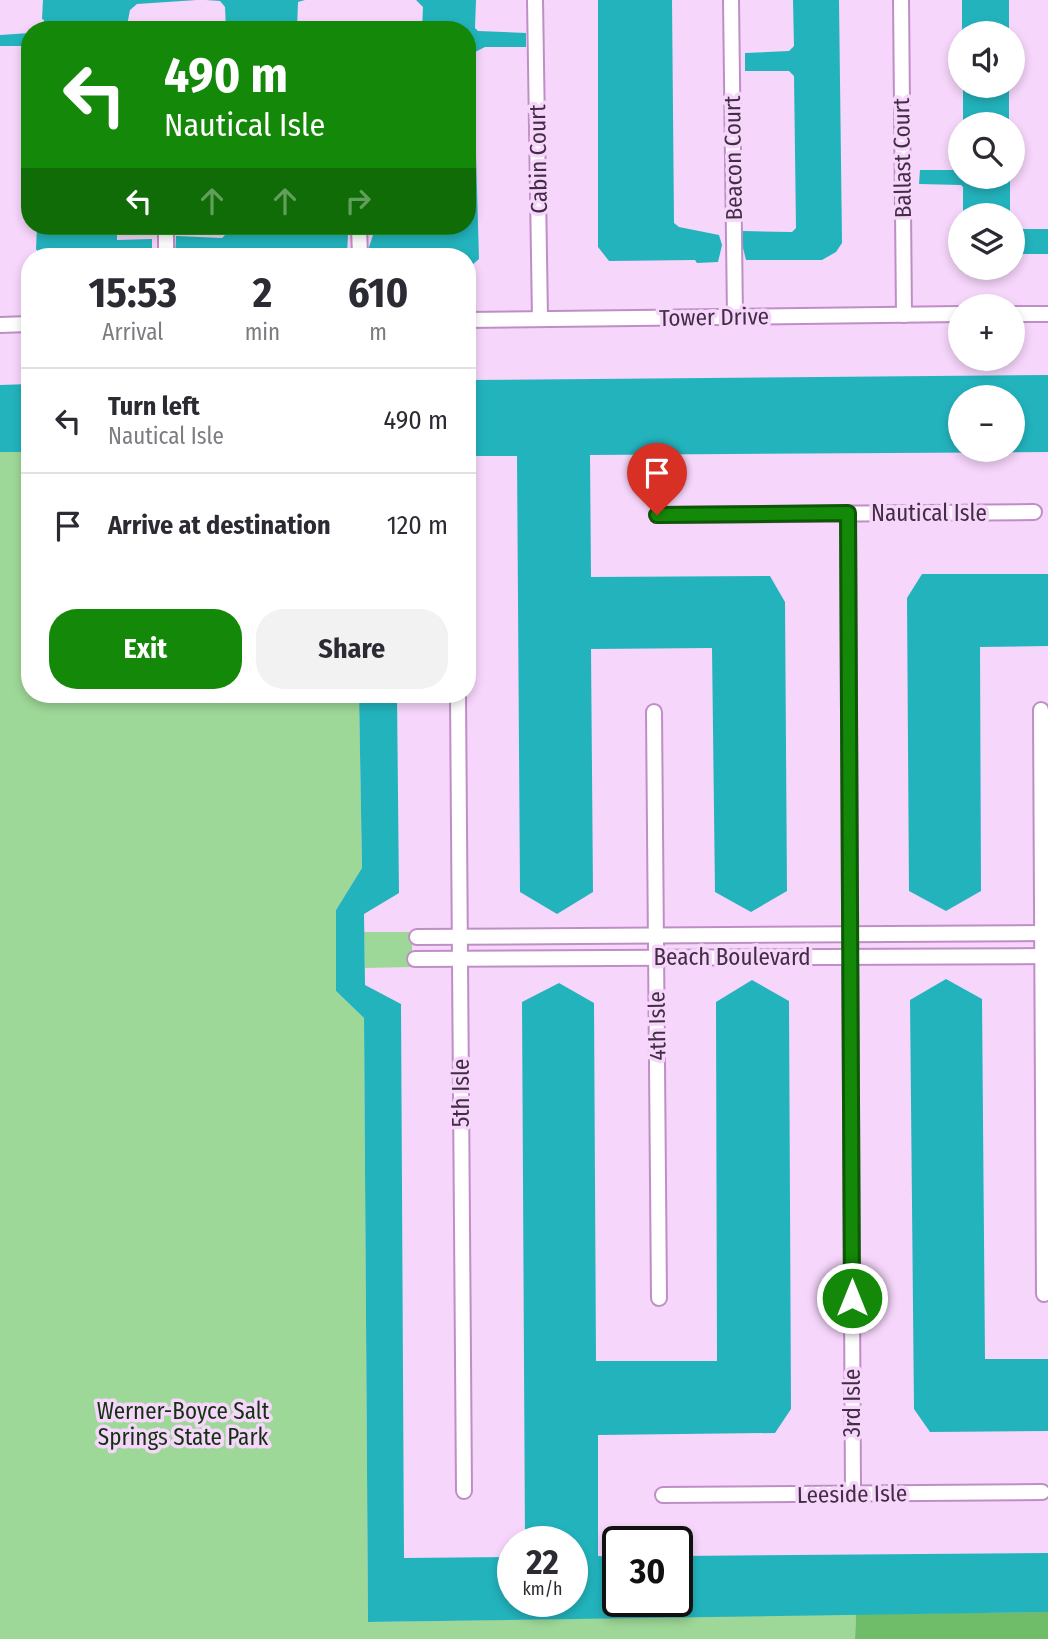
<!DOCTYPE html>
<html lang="en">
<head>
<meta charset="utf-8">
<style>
	:root { --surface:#fff; --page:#f2f2f3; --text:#2b2b33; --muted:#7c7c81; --line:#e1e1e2; --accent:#148808 }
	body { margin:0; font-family:"Fira Sans Condensed",sans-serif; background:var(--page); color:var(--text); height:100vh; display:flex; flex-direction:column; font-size:26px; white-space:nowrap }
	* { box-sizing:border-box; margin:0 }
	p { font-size:23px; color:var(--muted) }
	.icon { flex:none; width:38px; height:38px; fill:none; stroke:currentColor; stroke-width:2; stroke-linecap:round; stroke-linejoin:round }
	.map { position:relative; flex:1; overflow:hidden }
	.panel { position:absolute; left:21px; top:248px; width:455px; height:455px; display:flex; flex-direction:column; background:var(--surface); border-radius:28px; box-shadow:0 4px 10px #0003 }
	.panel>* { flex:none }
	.banner { position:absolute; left:21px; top:21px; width:455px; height:214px; border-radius:28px; box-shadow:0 4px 10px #0003; background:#148808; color:#fff; overflow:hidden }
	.buttons { position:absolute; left:948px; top:21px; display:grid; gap:14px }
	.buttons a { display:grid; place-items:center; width:77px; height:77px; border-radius:50%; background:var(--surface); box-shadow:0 4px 10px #0003; font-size:35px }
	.speed { position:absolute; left:497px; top:1526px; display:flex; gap:14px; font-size:35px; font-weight:700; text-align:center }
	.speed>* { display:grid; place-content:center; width:91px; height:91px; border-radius:50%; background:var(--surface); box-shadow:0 4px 10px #0003; line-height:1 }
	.speed small { font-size:18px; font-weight:400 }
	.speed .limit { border:4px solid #111; border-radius:10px; background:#fff; color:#111 }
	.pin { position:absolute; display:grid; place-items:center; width:60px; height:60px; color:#fff; margin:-72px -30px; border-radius:50% 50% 50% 0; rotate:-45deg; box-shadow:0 0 7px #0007 }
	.pin .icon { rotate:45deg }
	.me { position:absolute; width:77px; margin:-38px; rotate:0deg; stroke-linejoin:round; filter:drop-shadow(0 0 5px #0008) }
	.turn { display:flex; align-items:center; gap:24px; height:147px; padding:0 28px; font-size:32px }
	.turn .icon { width:91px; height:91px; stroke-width:2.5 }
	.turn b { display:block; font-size:49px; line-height:60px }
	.lanes { display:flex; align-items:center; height:66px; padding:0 28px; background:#0003; justify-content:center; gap:35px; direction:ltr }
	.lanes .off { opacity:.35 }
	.eta { display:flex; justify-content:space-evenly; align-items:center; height:119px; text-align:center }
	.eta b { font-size:42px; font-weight:700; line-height:49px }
	.cta { display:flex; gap:14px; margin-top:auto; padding:14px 28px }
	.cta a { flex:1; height:80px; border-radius:28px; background:var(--accent); color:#fff; font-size:28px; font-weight:700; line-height:80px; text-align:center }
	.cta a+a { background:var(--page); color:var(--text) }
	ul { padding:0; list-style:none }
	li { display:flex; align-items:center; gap:21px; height:105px; padding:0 28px; border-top:2px solid var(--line) }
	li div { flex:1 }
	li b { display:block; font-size:26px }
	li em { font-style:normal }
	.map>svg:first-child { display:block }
	.green { fill:#9ed898 }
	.forest { fill:#6fbd68 }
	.water { fill:#23b3bd; fill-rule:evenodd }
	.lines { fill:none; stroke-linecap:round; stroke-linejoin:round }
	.minor-casing { stroke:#c08ec7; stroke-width:18 }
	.minor { stroke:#fff; stroke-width:14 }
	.route-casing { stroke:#0d5805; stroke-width:18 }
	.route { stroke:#148808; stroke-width:12 }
	.labels { text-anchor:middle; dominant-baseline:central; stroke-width:7; stroke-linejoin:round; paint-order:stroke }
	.street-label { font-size:23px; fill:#422d45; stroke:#f6d6fb }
	.park-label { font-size:23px; fill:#133210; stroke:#f6d6fb }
</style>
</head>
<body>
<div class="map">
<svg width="1048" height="1639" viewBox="0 0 1048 1639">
	<rect width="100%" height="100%" fill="#f6d6fb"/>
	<g class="green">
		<path d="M0,452H30V695H359L362,868L336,910V991L364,1018L368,1622L856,1614L855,1639H0Z"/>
		<path d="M364,932H412V967L365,968Z"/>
	</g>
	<path class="forest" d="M1048,1612V1639H855L856,1614Z"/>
	<g class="water">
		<path d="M43,0H197L137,4L130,10L126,30H44V20L42,19Z"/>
		<path d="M206,0H305L298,2L297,30H226L225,7L220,1Z"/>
		<path d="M416,0H476L475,28L478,31L526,33V47H485L473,53L479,259L471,266H467V257H370L368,250L373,235L414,232L418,226H467V30H422L423,7Z"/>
		<path d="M598,0H672L674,223L679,227L719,235L722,245L718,262L697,263L695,260L609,261L598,247Z"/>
		<path d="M793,0H839L842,243L836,252L822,260H746L742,244L743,231L792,232L796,228L794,76L789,71H745V53L789,51L794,46Z"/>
		<rect x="962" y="0" width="47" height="33"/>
		<path d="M30,33V46H0V35Z"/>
		<rect x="963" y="86" width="46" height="38"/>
		<path d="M920,170H961V177H1010V215H963V187L961,185L919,184Z"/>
		<path d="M1013,225L1017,229H1048V254H1013Z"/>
		<path d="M37,226H117V240L152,239V257H42L36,249Z"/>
		<path d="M228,226H302V233L343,231L348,234L347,254L345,257H175L176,236L222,238L228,232Z"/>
		<path d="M1048,375V452L590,455L591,577L770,576L785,602L787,891L751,912L715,892L712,648L591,649L593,892L557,914L520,892L517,456H467V380ZM961,397H1013V450H961Z"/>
		<path d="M30,384V452H0V385Z"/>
		<path d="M922,574H1048V646L980,647L981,891L946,911L909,891L907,598Z"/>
		<path d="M359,695H397L399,893L364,914L365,985L401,1004L404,1558L513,1557V1601H572V1542H525L522,1002L559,983L594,1003L596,1361H717L716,1002L752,980L789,1001L791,1409L775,1433L598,1435V1556L618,1557V1601H677V1556L1048,1553V1612L368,1622L364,1018L336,991V910L362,868Z"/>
		<path d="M946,979L982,999L985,1359H1048V1431L930,1432L914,1409L910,1000Z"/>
	</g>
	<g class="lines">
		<g class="minor-casing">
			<g id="minor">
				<path d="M535,0L540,319"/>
				<path d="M731,0L735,317"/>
				<path d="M901,0L904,315"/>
				<path d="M166,226V257"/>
				<path d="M359,226L360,257"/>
				<path d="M1013,314H1048"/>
				<path d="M467,320L961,314"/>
				<path d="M0,325L30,324"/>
				<path d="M848,513L853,1494"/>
				<path d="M657,515L1034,512"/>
				<path d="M458,695L464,1491"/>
				<path d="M1041,710L1044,1294"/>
				<path d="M654,712L659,1298"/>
				<path d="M417,937L1048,933"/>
				<path d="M415,959L1048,956"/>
				<path d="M663,1495L1042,1492"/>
			</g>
		</g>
		<use href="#minor" class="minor"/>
	</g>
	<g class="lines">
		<g class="route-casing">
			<path id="route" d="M657,515L848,513L852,1298"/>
		</g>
		<use href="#route" class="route"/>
	</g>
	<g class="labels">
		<g class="street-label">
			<text transform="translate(733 158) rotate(-91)">Beacon Court</text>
			<text transform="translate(902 158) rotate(-91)">Ballast Court</text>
			<text transform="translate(538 159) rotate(-91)">Cabin Court</text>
			<text transform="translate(714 317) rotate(-1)">Tower Drive</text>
			<text x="929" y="513">Nautical Isle</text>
			<text x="732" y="957">Beach Boulevard</text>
			<text transform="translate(657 1026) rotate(-91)">4th Isle</text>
			<text transform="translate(461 1093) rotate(-90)">5th Isle</text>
			<text transform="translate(852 1403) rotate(-90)">3rd Isle</text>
			<text transform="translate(852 1494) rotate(-1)">Leeside Isle</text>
		</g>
		<g class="park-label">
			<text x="183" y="1411">Werner-Boyce Salt<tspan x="183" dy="26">Springs State Park</tspan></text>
		</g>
	</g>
</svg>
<div class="buttons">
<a><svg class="icon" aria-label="sound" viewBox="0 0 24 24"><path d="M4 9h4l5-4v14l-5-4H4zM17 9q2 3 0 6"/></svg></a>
<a><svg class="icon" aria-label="search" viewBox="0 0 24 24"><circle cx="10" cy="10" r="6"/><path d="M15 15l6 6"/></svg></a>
<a><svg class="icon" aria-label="layers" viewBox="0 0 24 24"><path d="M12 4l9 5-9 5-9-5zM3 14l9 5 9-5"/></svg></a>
<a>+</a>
<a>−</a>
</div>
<div class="speed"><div>22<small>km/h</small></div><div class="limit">30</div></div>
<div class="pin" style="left:657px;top:515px;background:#d93025"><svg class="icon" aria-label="arrive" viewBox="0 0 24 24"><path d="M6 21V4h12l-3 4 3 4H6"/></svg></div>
<svg class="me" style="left:852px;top:1298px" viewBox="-20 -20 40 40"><circle r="17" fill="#148808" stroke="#fff" stroke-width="3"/><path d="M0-11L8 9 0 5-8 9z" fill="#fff"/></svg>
<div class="banner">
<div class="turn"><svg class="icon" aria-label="left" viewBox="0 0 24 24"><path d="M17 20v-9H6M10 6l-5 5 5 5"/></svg><div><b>490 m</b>Nautical Isle</div></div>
<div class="lanes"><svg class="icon" aria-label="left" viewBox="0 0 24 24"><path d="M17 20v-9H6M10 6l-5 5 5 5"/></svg><svg class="icon off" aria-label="ahead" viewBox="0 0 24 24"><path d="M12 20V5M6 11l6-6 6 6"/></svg><svg class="icon off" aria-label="ahead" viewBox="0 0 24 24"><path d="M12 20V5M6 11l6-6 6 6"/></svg><svg class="icon off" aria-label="right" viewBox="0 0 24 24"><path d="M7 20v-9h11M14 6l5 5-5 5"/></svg></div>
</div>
<section class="panel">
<div class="eta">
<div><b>15:53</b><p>Arrival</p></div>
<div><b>2</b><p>min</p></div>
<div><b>610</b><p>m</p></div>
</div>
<ul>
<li><svg class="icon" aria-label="left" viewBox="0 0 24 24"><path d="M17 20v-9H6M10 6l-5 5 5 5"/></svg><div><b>Turn left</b><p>Nautical Isle</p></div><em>490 m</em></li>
<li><svg class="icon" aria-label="arrive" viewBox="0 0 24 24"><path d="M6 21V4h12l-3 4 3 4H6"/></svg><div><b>Arrive at destination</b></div><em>120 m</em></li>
</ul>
<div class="cta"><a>Exit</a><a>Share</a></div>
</section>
</div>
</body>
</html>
